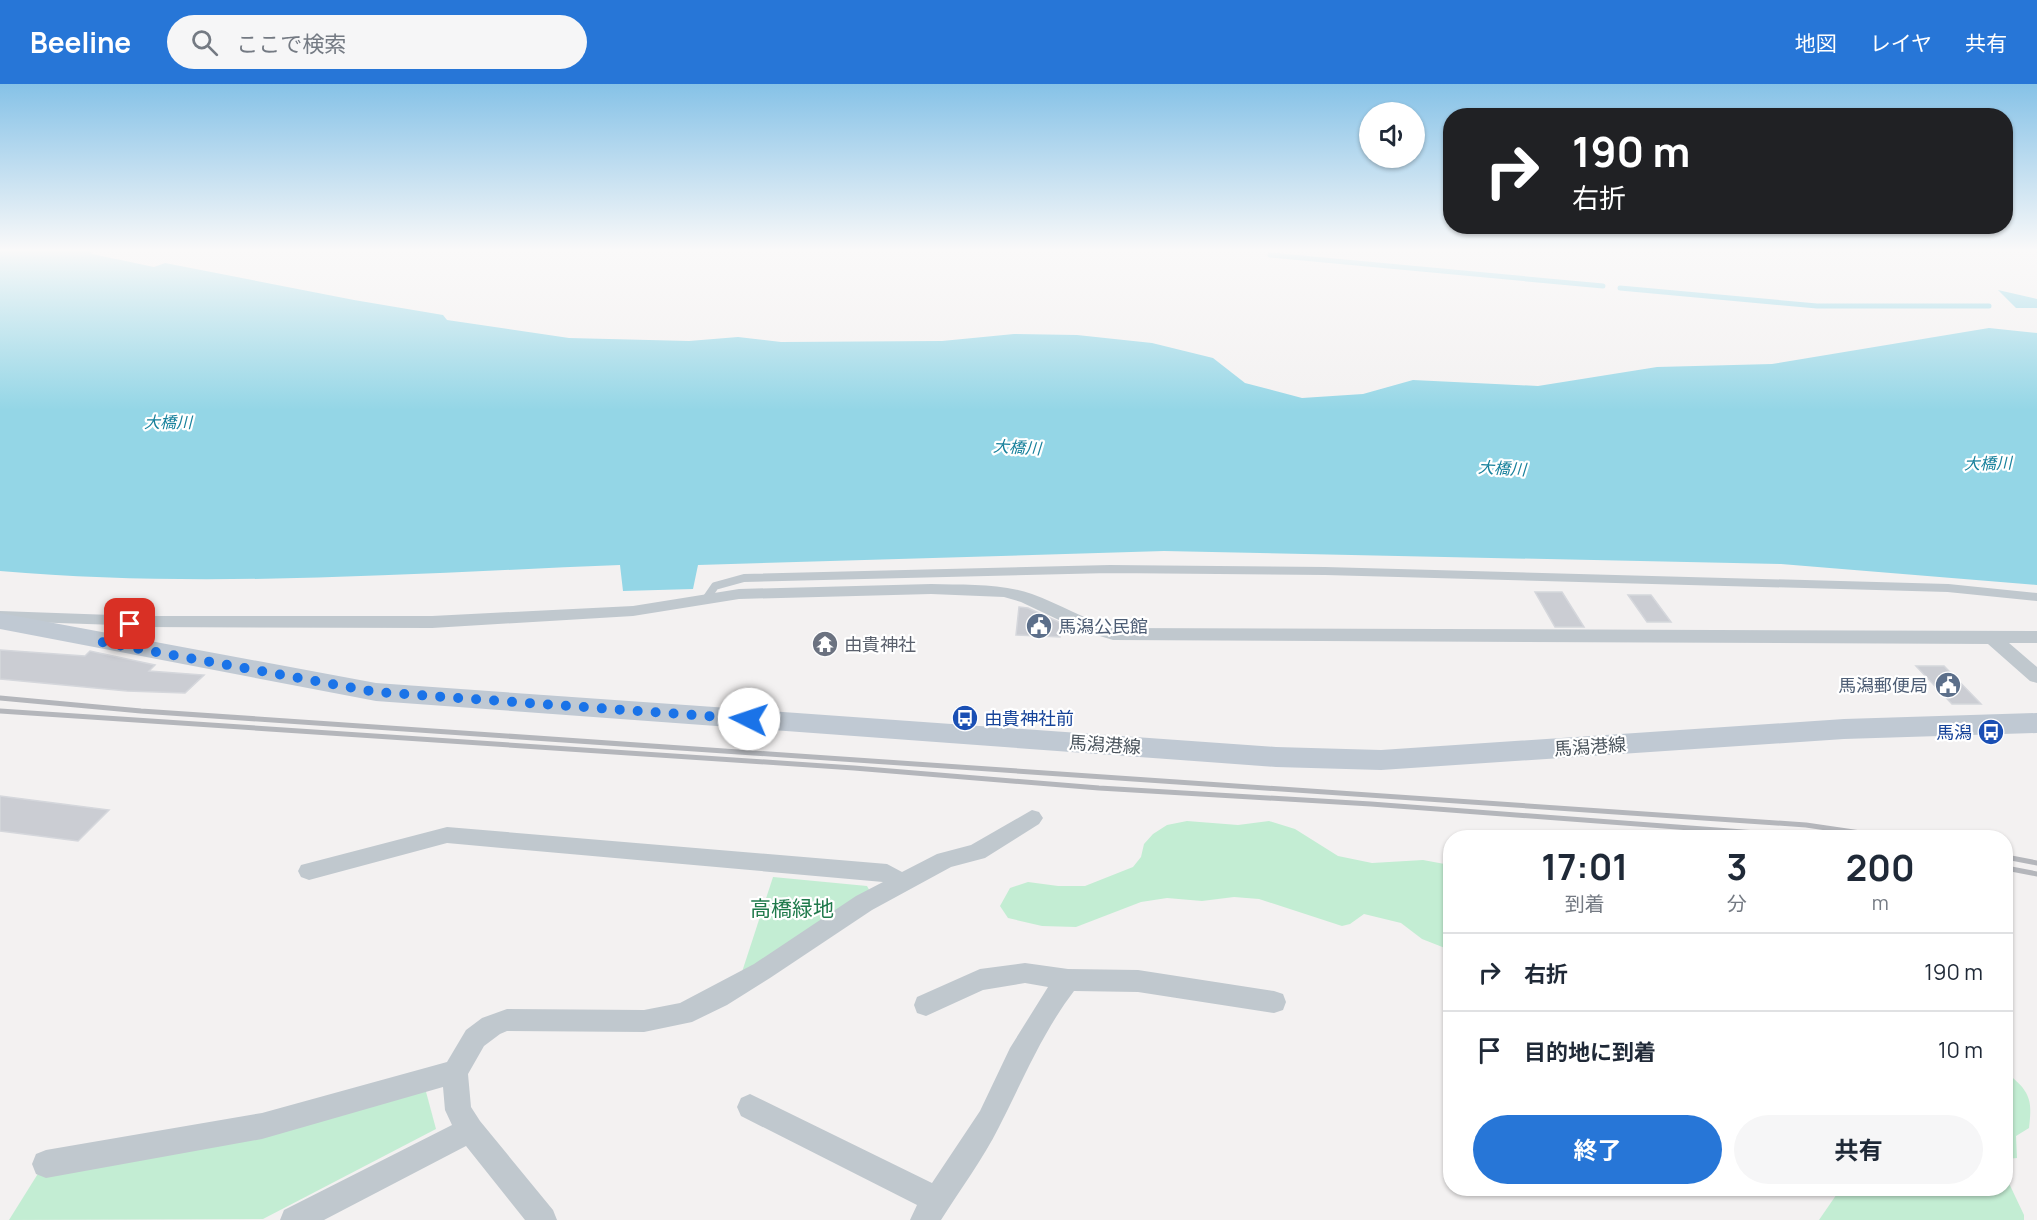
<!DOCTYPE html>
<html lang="ja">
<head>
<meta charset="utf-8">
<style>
	:root { --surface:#fff; --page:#f6f6f7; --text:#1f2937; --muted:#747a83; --line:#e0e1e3; --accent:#2776d7 }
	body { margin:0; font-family:Manrope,"Noto Sans JP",sans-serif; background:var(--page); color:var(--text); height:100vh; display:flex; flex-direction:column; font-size:22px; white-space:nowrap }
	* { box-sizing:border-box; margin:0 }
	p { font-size:20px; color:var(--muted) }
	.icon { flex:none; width:33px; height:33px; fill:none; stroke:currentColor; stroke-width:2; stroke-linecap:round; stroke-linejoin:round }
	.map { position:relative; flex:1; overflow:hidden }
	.sheet { position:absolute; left:1443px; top:746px; width:570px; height:366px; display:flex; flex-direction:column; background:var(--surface); border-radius:24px; box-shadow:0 2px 4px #0004 }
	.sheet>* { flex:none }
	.guide { position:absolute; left:1443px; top:24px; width:570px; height:126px; border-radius:24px; box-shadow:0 2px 4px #0004; background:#202124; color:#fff; overflow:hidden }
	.buttons { position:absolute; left:1359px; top:18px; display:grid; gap:12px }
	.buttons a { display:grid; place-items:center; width:66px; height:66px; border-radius:50%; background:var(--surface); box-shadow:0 2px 4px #0004; font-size:30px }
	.pin { position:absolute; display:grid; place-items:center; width:51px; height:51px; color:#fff; margin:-26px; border-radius:12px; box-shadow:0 3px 9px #0006 }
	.me { position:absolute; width:66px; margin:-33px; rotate:274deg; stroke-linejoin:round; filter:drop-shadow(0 0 4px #0008) }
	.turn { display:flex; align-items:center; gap:21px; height:126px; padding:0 30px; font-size:27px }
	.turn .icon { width:78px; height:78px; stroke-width:2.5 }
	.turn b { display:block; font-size:42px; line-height:51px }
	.eta { display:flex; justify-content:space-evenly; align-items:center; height:102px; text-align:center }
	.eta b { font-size:36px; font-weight:700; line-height:42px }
	.cta { display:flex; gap:12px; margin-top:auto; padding:12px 30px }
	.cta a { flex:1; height:69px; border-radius:36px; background:var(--accent); color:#fff; font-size:24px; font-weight:700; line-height:69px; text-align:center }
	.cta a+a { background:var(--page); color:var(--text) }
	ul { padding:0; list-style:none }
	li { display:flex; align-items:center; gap:18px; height:78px; padding:0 30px; border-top:2px solid var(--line) }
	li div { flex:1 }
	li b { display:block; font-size:22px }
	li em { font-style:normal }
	header { display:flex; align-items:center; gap:36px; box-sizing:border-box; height:84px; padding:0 30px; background:var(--accent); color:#fff }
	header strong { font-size:28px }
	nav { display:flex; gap:33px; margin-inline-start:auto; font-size:21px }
	.search { width:420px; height:54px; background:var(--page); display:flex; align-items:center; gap:15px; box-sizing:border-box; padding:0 21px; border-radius:33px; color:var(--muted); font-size:22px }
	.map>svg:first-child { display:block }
	.green { fill:#c3edd3 }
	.water { fill:#94d6e6 }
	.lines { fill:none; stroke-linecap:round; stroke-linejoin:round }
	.stream { stroke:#94d6e6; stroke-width:5 }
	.building { fill:#cbcdd3; stroke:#d5d7dc; stroke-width:1.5 }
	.lane { stroke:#c0c8ce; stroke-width:8 }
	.street { fill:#c0c8ce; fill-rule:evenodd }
	.secondary { fill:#c0c9d3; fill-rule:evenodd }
	.rail { stroke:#b4b6bb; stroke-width:5 }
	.route { stroke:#1a73e8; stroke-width:10; stroke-dasharray:0 18 }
	.labels { text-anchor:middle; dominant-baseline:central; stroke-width:4.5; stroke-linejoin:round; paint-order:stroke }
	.far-water-label { font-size:16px; font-style:italic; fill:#17819c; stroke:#fff }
	.service-label { font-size:18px; fill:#4e5e75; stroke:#fff; text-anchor:start }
	.worship-label { font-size:18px; fill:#5b616d; stroke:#fff; text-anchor:start }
	.transit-label { font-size:18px; fill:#164399; stroke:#fff; text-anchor:start }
	.street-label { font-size:18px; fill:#4a545d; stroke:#fff }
	.near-park-label { font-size:21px; fill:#1f7a4b; stroke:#fff }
</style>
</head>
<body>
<header>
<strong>Beeline</strong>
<div class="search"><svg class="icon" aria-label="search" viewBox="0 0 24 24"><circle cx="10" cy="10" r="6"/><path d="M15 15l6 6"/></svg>ここで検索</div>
<nav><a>地図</a><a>レイヤ</a><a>共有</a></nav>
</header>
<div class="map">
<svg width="2037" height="1136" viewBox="0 0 2037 1136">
	<rect width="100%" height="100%" fill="#f3f1f1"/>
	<g class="green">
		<path d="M1187,737L1238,741L1269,737L1295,745L1338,772L1372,779L1423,776L1450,781V866L1422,855L1401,839L1364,830L1350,840L1342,842L1259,815L1234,813L1202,817L1167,814L1141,818L1076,843L1042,842L1008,834L1000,822L1010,804L1028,798L1058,802H1085L1133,783L1141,773L1144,760L1153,750L1167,741Z"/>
		<path d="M773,793L867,802L871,809L741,891Z"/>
		<path d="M2006,988C2029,1007 2033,1014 2029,1044L2016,1052L2017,1074L2006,1075Z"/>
		<path d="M425,1004L436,1045L263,1135L9,1136L39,1088Z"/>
		<path d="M2006,1093L2024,1131V1136H1819L1841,1104H2006Z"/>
	</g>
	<g class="water">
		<path d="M0,167H90L92,170L154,183L165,179L354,216L443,231L447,236L569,254L689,257L738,253L781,258L942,257L1014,250L1077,251L1152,259L1213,274L1245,299L1302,314L1363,310L1413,296L1538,302L1657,283L1772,280L1989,244L2037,249V501L1781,480L1164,467L698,481L693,505L623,507L620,481C414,489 206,505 0,487Z"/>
		<path d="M1998,206L2037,215V224H2016Z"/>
	</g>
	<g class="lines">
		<g class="stream">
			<path d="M1270,171L1603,202"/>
			<path d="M1620,204L1817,222H1989"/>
		</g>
	</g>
	<g class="building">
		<path d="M1535,508H1562L1584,543H1555Z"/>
		<path d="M1628,511H1651L1671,538H1647Z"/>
		<path d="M1019,523L1028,524L1061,539L1060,553L1016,551Z"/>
		<path d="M0,566L85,572L90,567L155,581L149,587L204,591L185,609L127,607L0,595Z"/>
		<path d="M1916,582H1944L1981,620H1952Z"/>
		<path d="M0,712L109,726L78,757L0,747Z"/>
	</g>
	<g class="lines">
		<path class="lane" d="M706,515L715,502L744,494L1110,485L1325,487L1948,504L2037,513"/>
		<g class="street">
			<path d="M931,500C965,501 1000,499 1032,510C1060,520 1085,536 1114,544L2037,547V559H2009L2037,583V599L2030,597L1988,560L1113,556L1080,546L1021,518L1004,513L931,510L739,515L633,532L432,544L141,543L101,564L95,562L92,558L95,554L116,541L0,537V527L140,532H432L633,522L739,505Z"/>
			<path d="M1032,726L1039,728L1043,734L1039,740L985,774L951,783L872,826L770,894L727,921L692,938L644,948L507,947L500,950L484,962L468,990L471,1023L480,1037L553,1126L557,1136H525L466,1062L324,1136H280L284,1126L452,1041L445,1026L443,1003L262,1055L46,1094L36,1090L32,1080L36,1070L46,1066L262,1029L447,978L466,946L482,934L507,925L644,926L680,919L754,880L856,812L883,798L447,759L309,796L301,793L298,787L301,781L447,743L887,780L902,788L937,770L971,761Z"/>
			<path d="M1025,879L1068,885L1138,886L1274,907L1283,910L1286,918L1283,926L1274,929L1138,908L1074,907C1042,949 1023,996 999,1043C983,1075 960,1106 941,1136H910L917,1121L741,1032L737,1023L741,1014L750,1010L932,1099L980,1027L1010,964L1048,903L1025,899L983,906L926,932L917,929L914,921L917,913L980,885Z"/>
		</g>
		<path class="secondary" d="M0,529L376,599L1276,663L1381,666L1844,635L2037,629V649L1844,655L1381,686L1276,683L376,617L0,545Z"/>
		<g class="rail">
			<path d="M0,614L141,627L1806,741L1888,753"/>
			<path d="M0,627L854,684L1099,704L1371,720L1810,753"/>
			<path d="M2006,773L2037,779"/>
			<path d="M2006,784L2037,790"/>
		</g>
	</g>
	<linearGradient id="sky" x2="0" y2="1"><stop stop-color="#86c2e7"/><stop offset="0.51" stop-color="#faf9f9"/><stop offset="1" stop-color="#faf9f9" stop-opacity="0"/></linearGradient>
	<rect width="2037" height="326" fill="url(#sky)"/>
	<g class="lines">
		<path class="route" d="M130,540L101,558L376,608L749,635"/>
	</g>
	<defs>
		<g id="civic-disc" transform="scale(1.35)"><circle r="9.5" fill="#5c6f8a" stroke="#fff"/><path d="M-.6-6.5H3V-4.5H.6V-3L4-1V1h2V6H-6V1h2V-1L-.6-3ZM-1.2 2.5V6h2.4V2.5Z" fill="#fff"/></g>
		<g id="temple-disc" transform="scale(1.35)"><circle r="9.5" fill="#6b7280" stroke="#fff"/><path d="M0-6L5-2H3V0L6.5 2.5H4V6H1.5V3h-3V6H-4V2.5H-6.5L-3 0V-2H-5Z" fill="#fff"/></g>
		<g id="bus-disc" transform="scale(1.35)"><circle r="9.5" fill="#1a4fb4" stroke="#fff"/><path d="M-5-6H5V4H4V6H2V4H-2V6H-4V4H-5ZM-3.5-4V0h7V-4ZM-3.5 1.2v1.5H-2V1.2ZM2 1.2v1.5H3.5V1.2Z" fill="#fff"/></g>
	</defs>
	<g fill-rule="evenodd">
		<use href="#civic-disc" x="1039" y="542"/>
		<use href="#temple-disc" x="825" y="560"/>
		<use href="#civic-disc" x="1948" y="601"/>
		<use href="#bus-disc" x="965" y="634"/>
		<use href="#bus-disc" x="1991" y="648"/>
	</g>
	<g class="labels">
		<g class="far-water-label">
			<text x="168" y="338">大橋川</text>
			<text transform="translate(1017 363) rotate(3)">大橋川</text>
			<text transform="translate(1988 379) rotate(-1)">大橋川</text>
			<text transform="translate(1502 384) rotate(3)">大橋川</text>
		</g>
		<g class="service-label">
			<text x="1058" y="542">馬潟公民館</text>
			<text x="1928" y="601" text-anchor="end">馬潟郵便局</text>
		</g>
		<g class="worship-label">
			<text x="844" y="560">由貴神社</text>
		</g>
		<g class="transit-label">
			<text x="984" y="634">由貴神社前</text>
			<text x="1972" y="648" text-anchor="end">馬潟</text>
		</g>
		<g class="street-label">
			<text transform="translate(1105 660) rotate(4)">馬潟港線</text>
			<text transform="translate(1590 662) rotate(-4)">馬潟港線</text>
		</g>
		<g class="near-park-label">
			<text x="792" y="824">高橋緑地</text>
		</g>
	</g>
</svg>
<div class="buttons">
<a><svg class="icon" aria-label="sound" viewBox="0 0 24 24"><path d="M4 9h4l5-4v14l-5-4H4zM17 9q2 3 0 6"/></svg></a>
</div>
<div class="pin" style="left:130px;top:540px;background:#d93025"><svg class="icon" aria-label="arrive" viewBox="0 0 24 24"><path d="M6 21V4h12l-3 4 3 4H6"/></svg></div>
<svg class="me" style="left:749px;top:635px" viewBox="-20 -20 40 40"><circle r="19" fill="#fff"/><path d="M0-13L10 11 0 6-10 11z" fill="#1a73e8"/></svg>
<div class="guide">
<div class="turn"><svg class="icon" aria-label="right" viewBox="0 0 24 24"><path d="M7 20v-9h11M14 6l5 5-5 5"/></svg><div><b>190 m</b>右折</div></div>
</div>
<section class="sheet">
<div class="eta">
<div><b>17:01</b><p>到着</p></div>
<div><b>3</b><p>分</p></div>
<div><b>200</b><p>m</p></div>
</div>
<ul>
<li><svg class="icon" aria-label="right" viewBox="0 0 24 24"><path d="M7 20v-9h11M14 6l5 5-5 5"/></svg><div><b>右折</b></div><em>190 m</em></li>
<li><svg class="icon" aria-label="arrive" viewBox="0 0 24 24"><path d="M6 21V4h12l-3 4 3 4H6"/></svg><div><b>目的地に到着</b></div><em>10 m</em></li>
</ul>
<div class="cta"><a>終了</a><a>共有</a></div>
</section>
</div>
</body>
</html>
